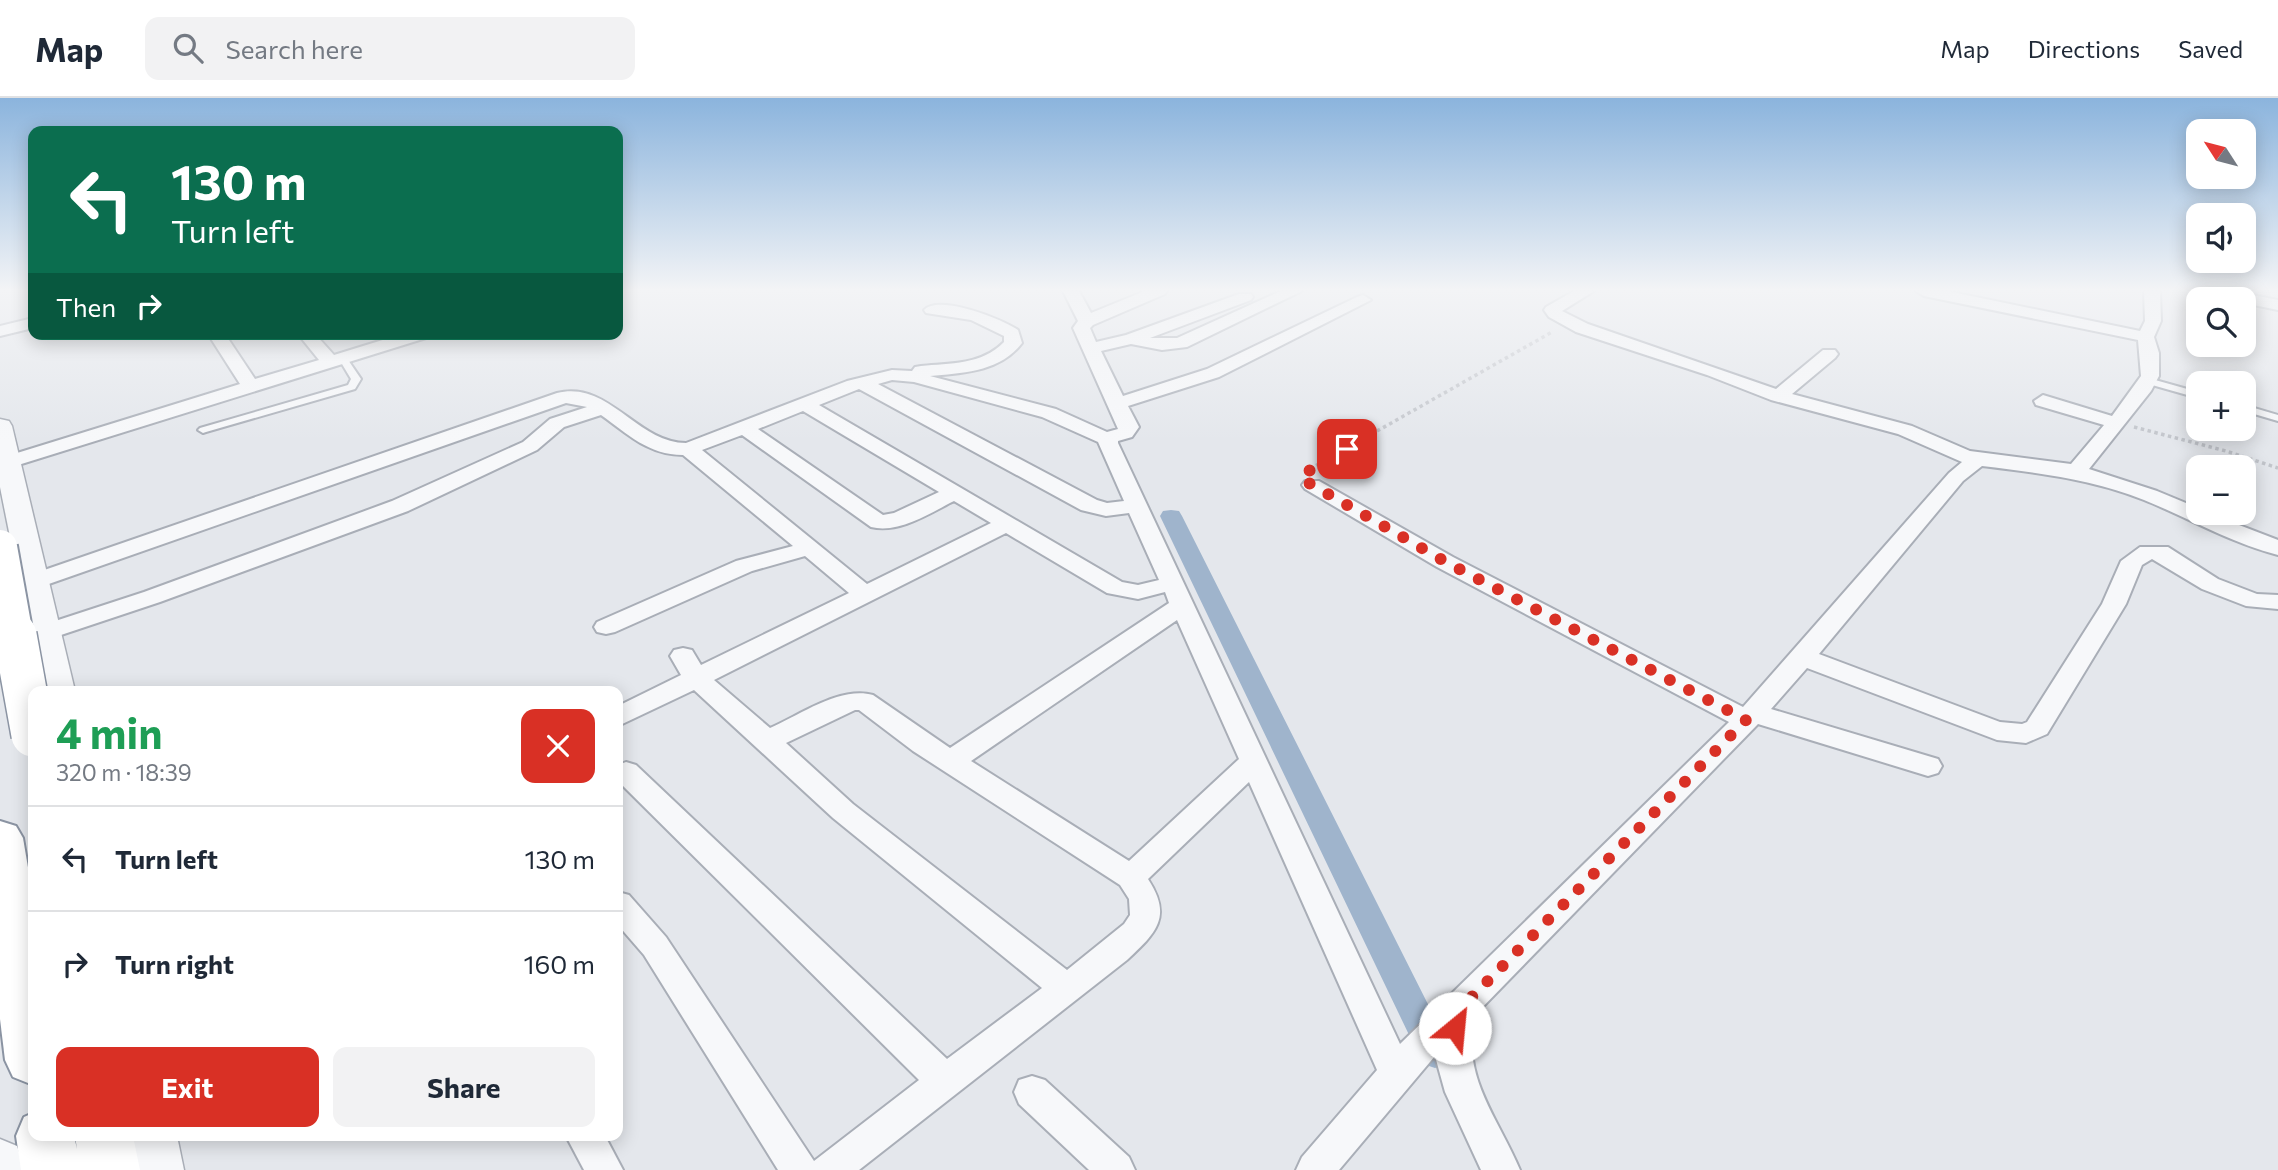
<!DOCTYPE html>
<html lang="en">
<head>
<meta charset="utf-8">
<style>
	:root { --surface:#fff; --page:#f2f2f3; --text:#1f2937; --muted:#747a83; --line:#e0e1e3; --accent:#d93025 }
	body { margin:0; font-family:Commissioner,sans-serif; background:var(--page); color:var(--text); height:100vh; display:flex; flex-direction:column; font-size:26px; white-space:nowrap }
	* { box-sizing:border-box; margin:0 }
	p { font-size:23px; color:var(--muted) }
	.icon { flex:none; width:38px; height:38px; fill:none; stroke:currentColor; stroke-width:2; stroke-linecap:round; stroke-linejoin:round }
	.map { position:relative; flex:1; overflow:hidden }
	.drawer { position:absolute; left:28px; top:588px; width:595px; height:455px; display:flex; flex-direction:column; background:var(--surface); border-radius:14px; box-shadow:0 4px 18px #0003 }
	.drawer>* { flex:none }
	.banner { position:absolute; left:28px; top:28px; width:595px; height:214px; border-radius:14px; box-shadow:0 4px 18px #0003; background:#0b6e4f; color:#fff; overflow:hidden }
	.needle { width:46px; rotate:306deg }
	.tools { position:absolute; left:2186px; top:21px; display:grid; gap:14px }
	.tools a { display:grid; place-items:center; width:70px; height:70px; border-radius:14px; background:var(--surface); box-shadow:0 4px 18px #0003; font-size:35px }
	.pin { position:absolute; display:grid; place-items:center; width:60px; height:60px; color:#fff; margin:-30px; border-radius:14px; box-shadow:0 4px 10px #0006 }
	.me { position:absolute; width:77px; margin:-38px; rotate:28deg; stroke-linejoin:round; filter:drop-shadow(0 0 5px #0008) }
	.turn { display:flex; align-items:center; gap:24px; height:147px; padding:0 28px; font-size:32px }
	.turn .icon { width:91px; height:91px; stroke-width:2.5 }
	.turn b { display:block; font-size:49px; line-height:60px }
	.then { display:flex; align-items:center; height:66px; padding:0 28px; background:#0003; gap:14px; font-size:26px }
	.round { display:grid; place-items:center; flex:none; width:74px; height:74px; border-radius:14px; background:var(--page) }
	.overview { display:flex; align-items:center; justify-content:space-between; height:119px; padding:0 28px }
	h1 { font-size:42px; font-weight:700; line-height:52px; color:#1e9e55 }
	.primary-button { display:flex; gap:14px; margin-top:auto; padding:14px 28px }
	.primary-button a { flex:1; height:80px; border-radius:14px; background:var(--accent); color:#fff; font-size:28px; font-weight:700; line-height:80px; text-align:center }
	.primary-button a+a { background:var(--page); color:var(--text) }
	ul { padding:0; list-style:none }
	li { display:flex; align-items:center; gap:21px; height:105px; padding:0 28px; border-top:2px solid var(--line) }
	li div { flex:1 }
	li b { display:block; font-size:26px }
	li em { font-style:normal }
	header { display:flex; align-items:center; gap:42px; box-sizing:border-box; height:98px; padding:0 35px; background:var(--surface); border-bottom:2px solid var(--line) }
	header strong { font-size:33px }
	nav { display:flex; gap:38px; margin-inline-start:auto; font-size:24px }
	.search { width:490px; height:63px; background:var(--page); display:flex; align-items:center; gap:18px; box-sizing:border-box; padding:0 24px; border-radius:14px; color:var(--muted); font-size:26px }
	.map>svg:first-child { display:block }
	.lines { fill:none; stroke-linecap:round; stroke-linejoin:round }
	.canal { fill:#9fb4cc; fill-rule:evenodd }
	.service-casing { stroke:#a9aeb7; stroke-width:4 }
	.minor-casing { stroke:#a9aeb7; stroke-width:4 }
	.tertiary-casing { stroke:#a9aeb7; stroke-width:3 }
	.trunk-casing { stroke:#8b94a3; stroke-width:4 }
	.path { stroke:#c2c5cb; stroke-width:3.5; stroke-dasharray:3.5 3.5; stroke-linecap:butt }
	.service { fill:#f7f8fa; fill-rule:evenodd }
	.minor { fill:#f7f8fa; fill-rule:evenodd }
	.tertiary { fill:#f7f8fa; fill-rule:evenodd }
	.trunk { fill:#fff; fill-rule:evenodd }
	.trunk-bridge-far1-casing { stroke:#8b94a3; stroke-width:38; stroke-linecap:butt }
	.trunk-bridge-casing { stroke:#8b94a3; stroke-width:46; stroke-linecap:butt }
	.trunk-bridge-far1 { stroke:#fff; stroke-width:34 }
	.trunk-bridge { stroke:#fff; stroke-width:43 }
	.route { stroke:#d93025; stroke-width:12; stroke-dasharray:0 21.6 }
</style>
</head>
<body>
<header>
<strong>Map</strong>
<div class="search"><svg class="icon" aria-label="search" viewBox="0 0 24 24"><circle cx="10" cy="10" r="6"/><path d="M15 15l6 6"/></svg>Search here</div>
<nav><a>Map</a><a>Directions</a><a>Saved</a></nav>
</header>
<div class="map">
<svg width="2278" height="1072" viewBox="0 0 2278 1072">
	<rect width="100%" height="100%" fill="#e4e7ec"/>
	<g class="lines">
		<path class="canal" d="M1171,412L1179,413L1182,418L1447,944L1453,955L1447,966L1435,970L1423,966L1160,418L1163,413Z"/>
		<g class="service-casing">
			<g id="service">
				<path d="M343,258L346,259L361,281L355,291L206,334L203,335L198,332L200,330L348,287L351,281L339,261Z"/>
				<path d="M2148,280L2198,294V300L2145,285V281Z"/>
				<path d="M2244,307L2278,317V323L2244,313Z"/>
			</g>
		</g>
		<g class="minor-casing">
			<g id="minor">
				<path d="M1063,193H1079L1091,215L1145,193H1167L1165,196L1093,227L1090,230L1096,244L1126,237L1239,196H1251L1253,199L1251,202L1150,240H1177L1281,193H1302L1187,249L1162,252L1131,246L1101,253L1123,298L1207,271L1357,199L1363,197L1371,202L1219,279L1128,308L1139,329L1132,339L1118,343V345L1400,946L1729,624L1437,469L1305,391L1302,387L1305,383H1319L1453,459L1743,609L1949,375L1962,364L1898,336L1771,302L1707,277L1576,234L1549,219L1544,212L1546,209L1574,193H1594L1562,213L1588,226L1776,291L1823,252H1835L1838,256L1835,260L1792,296L1912,328L1970,353L2071,366L2104,327L2036,307L2034,303L2043,297L2112,318L2141,278L2138,242L1924,198L1916,193H1947L2140,233L2145,223L2144,193H2160L2161,223L2154,239L2159,255V278L2151,293L2089,371L2157,393L2198,410V415H2208L2278,442V457C2231,445 2189,420 2144,402C2091,381 2039,375 1982,368L1963,383L1819,556L2000,624L2022,626L2027,624L2102,506L2121,463L2140,449H2168L2218,481L2257,496L2278,497V511L2246,508L2202,491L2152,461L2142,467L2126,506L2047,636L2026,645L1997,642L1807,570L1771,611L1938,661L1942,668L1938,675L1928,678L1758,626L1473,919C1463,982 1497,1018 1520,1072H1481L1445,994L1435,958L1339,1072H1296L1302,1059L1377,972L1249,684L1148,781C1173,819 1156,835 1127,862L859,1072H778L644,857L618,827V794L629,797L666,839L814,1063L919,982L618,683V667L626,664L636,667L947,961L1042,890L833,720L694,592L618,628V608L681,577L670,558L674,552L683,550L692,552L701,567L849,495L805,458L752,473L615,534L606,536L597,534L594,529L597,524L736,463L793,448L683,357C648,357 628,336 601,317L564,329L537,352L408,413L160,504L46,542L37,539L34,534L37,529L144,494L392,403L523,344L550,321L587,309L566,305L43,488H27L23,483L27,478L557,295C609,282 637,345 686,345L847,283L892,272L912,273L915,269L921,268C950,265 982,267 1004,244V238L971,222L926,215L924,212C939,196 1002,221 1018,232L1022,245C1000,274 963,275 930,278L1056,311L1107,334L1118,331L1073,230L1078,223ZM892,282L914,284L1042,319L1098,344L1124,403L1107,405L1097,402L878,286ZM859,291L1081,412L1106,418L1129,415L1159,482L1138,487L1122,484L819,307ZM803,313L939,394L894,415L883,417L758,331ZM742,337L871,429C899,436 930,415 954,403L991,425L867,486L702,352ZM1006,435L1107,495L1138,501L1165,494L1169,505L950,650L873,597C840,588 800,617 770,630L714,582ZM1177,522L1239,661L1129,763L971,663ZM855,612H859L913,653L1120,787L1129,801L1130,817L1124,826L1067,872L853,706L786,645Z"/>
				<path d="M2202,193H2233L2278,202V212L2244,205V201H2227L2204,196Z"/>
				<path d="M33,220V230L0,238V228Z"/>
				<path d="M208,236H225L255,281L319,262L298,236H315L334,257L402,236H428L426,240L15,368L8,370L0,367L1,360L240,286Z"/>
				<path d="M1032,978L1045,982L1129,1059L1135,1072H1089L1019,1006L1014,994L1019,982Z"/>
				<path d="M566,1038H605L623,1072H584Z"/>
			</g>
		</g>
		<g class="tertiary-casing">
			<g id="tertiary">
				<path d="M0,321L9,323L12,328L75,593H41L0,389Z"/>
				<path d="M129,1038H177L184,1072H136Z"/>
				<path d="M0,1041L17,1048L25,1072H0Z"/>
			</g>
		</g>
		<g class="trunk-casing">
			<g id="trunk">
				<path d="M0,723L16,728L23,740L33,799V987L13,979L5,962L0,921Z"/>
				<path d="M33,1015V1038H74L77,1051L75,1038H133L140,1072H21L16,1038L24,1019Z"/>
			</g>
		</g>
		<g class="path">
			<path d="M2134,329L2226,353L2278,370"/>
			<path d="M1310,371L1552,234"/>
		</g>
		<use href="#service" class="service"/>
		<use href="#minor" class="minor"/>
		<use href="#tertiary" class="tertiary"/>
		<use href="#trunk" class="trunk"/>
		<g class="trunk-bridge-far1-casing">
			<path id="trunk-bridge-far1" d="M0,449L16,538"/>
		</g>
		<g class="trunk-bridge-casing">
			<path id="trunk-bridge" d="M15,537L33,637"/>
		</g>
		<use href="#trunk-bridge-far1" class="trunk-bridge-far1"/>
		<use href="#trunk-bridge" class="trunk-bridge"/>
	</g>
	<linearGradient id="sky" x2="0" y2="1"><stop stop-color="#8bb4dd"/><stop offset="0.56" stop-color="#f3f4f6"/><stop offset="1" stop-color="#f3f4f6" stop-opacity="0"/></linearGradient>
	<rect width="2278" height="343" fill="url(#sky)"/>
	<g class="lines">
		<path class="route" d="M1347,351L1302,377V381L1446,464L1746,622L1457,914L1455,930"/>
	</g>
</svg>
<div class="tools">
<a><svg class="needle" viewBox="-14 -14 28 28"><path d="M0-13l5 13h-10z" fill="#e53935"/><path d="M0 13l5-13h-10z" fill="#747a83"/></svg></a>
<a><svg class="icon" aria-label="sound" viewBox="0 0 24 24"><path d="M4 9h4l5-4v14l-5-4H4zM17 9q2 3 0 6"/></svg></a>
<a><svg class="icon" aria-label="search" viewBox="0 0 24 24"><circle cx="10" cy="10" r="6"/><path d="M15 15l6 6"/></svg></a>
<a>+</a>
<a>−</a>
</div>
<div class="pin" style="left:1347px;top:351px;background:#d93025"><svg class="icon" aria-label="arrive" viewBox="0 0 24 24"><path d="M6 21V4h12l-3 4 3 4H6"/></svg></div>
<svg class="me" style="left:1455px;top:930px" viewBox="-20 -20 40 40"><circle r="19" fill="#fff"/><path d="M0-13L10 11 0 6-10 11z" fill="#d93025"/></svg>
<div class="banner">
<div class="turn"><svg class="icon" aria-label="left" viewBox="0 0 24 24"><path d="M17 20v-9H6M10 6l-5 5 5 5"/></svg><div><b>130 m</b>Turn left</div></div>
<div class="then">Then<svg class="icon" aria-label="right" viewBox="0 0 24 24"><path d="M7 20v-9h11M14 6l5 5-5 5"/></svg></div>
</div>
<section class="drawer">
<div class="overview"><div><h1>4 min</h1><p>320 m · 18:39</p></div><a class="round" style="background:#d93025;color:#fff"><svg class="icon" aria-label="close" viewBox="0 0 24 24"><path d="M6 6l12 12M18 6L6 18"/></svg></a></div>
<ul>
<li><svg class="icon" aria-label="left" viewBox="0 0 24 24"><path d="M17 20v-9H6M10 6l-5 5 5 5"/></svg><div><b>Turn left</b></div><em>130 m</em></li>
<li><svg class="icon" aria-label="right" viewBox="0 0 24 24"><path d="M7 20v-9h11M14 6l5 5-5 5"/></svg><div><b>Turn right</b></div><em>160 m</em></li>
</ul>
<div class="primary-button"><a>Exit</a><a>Share</a></div>
</section>
</div>
</body>
</html>
